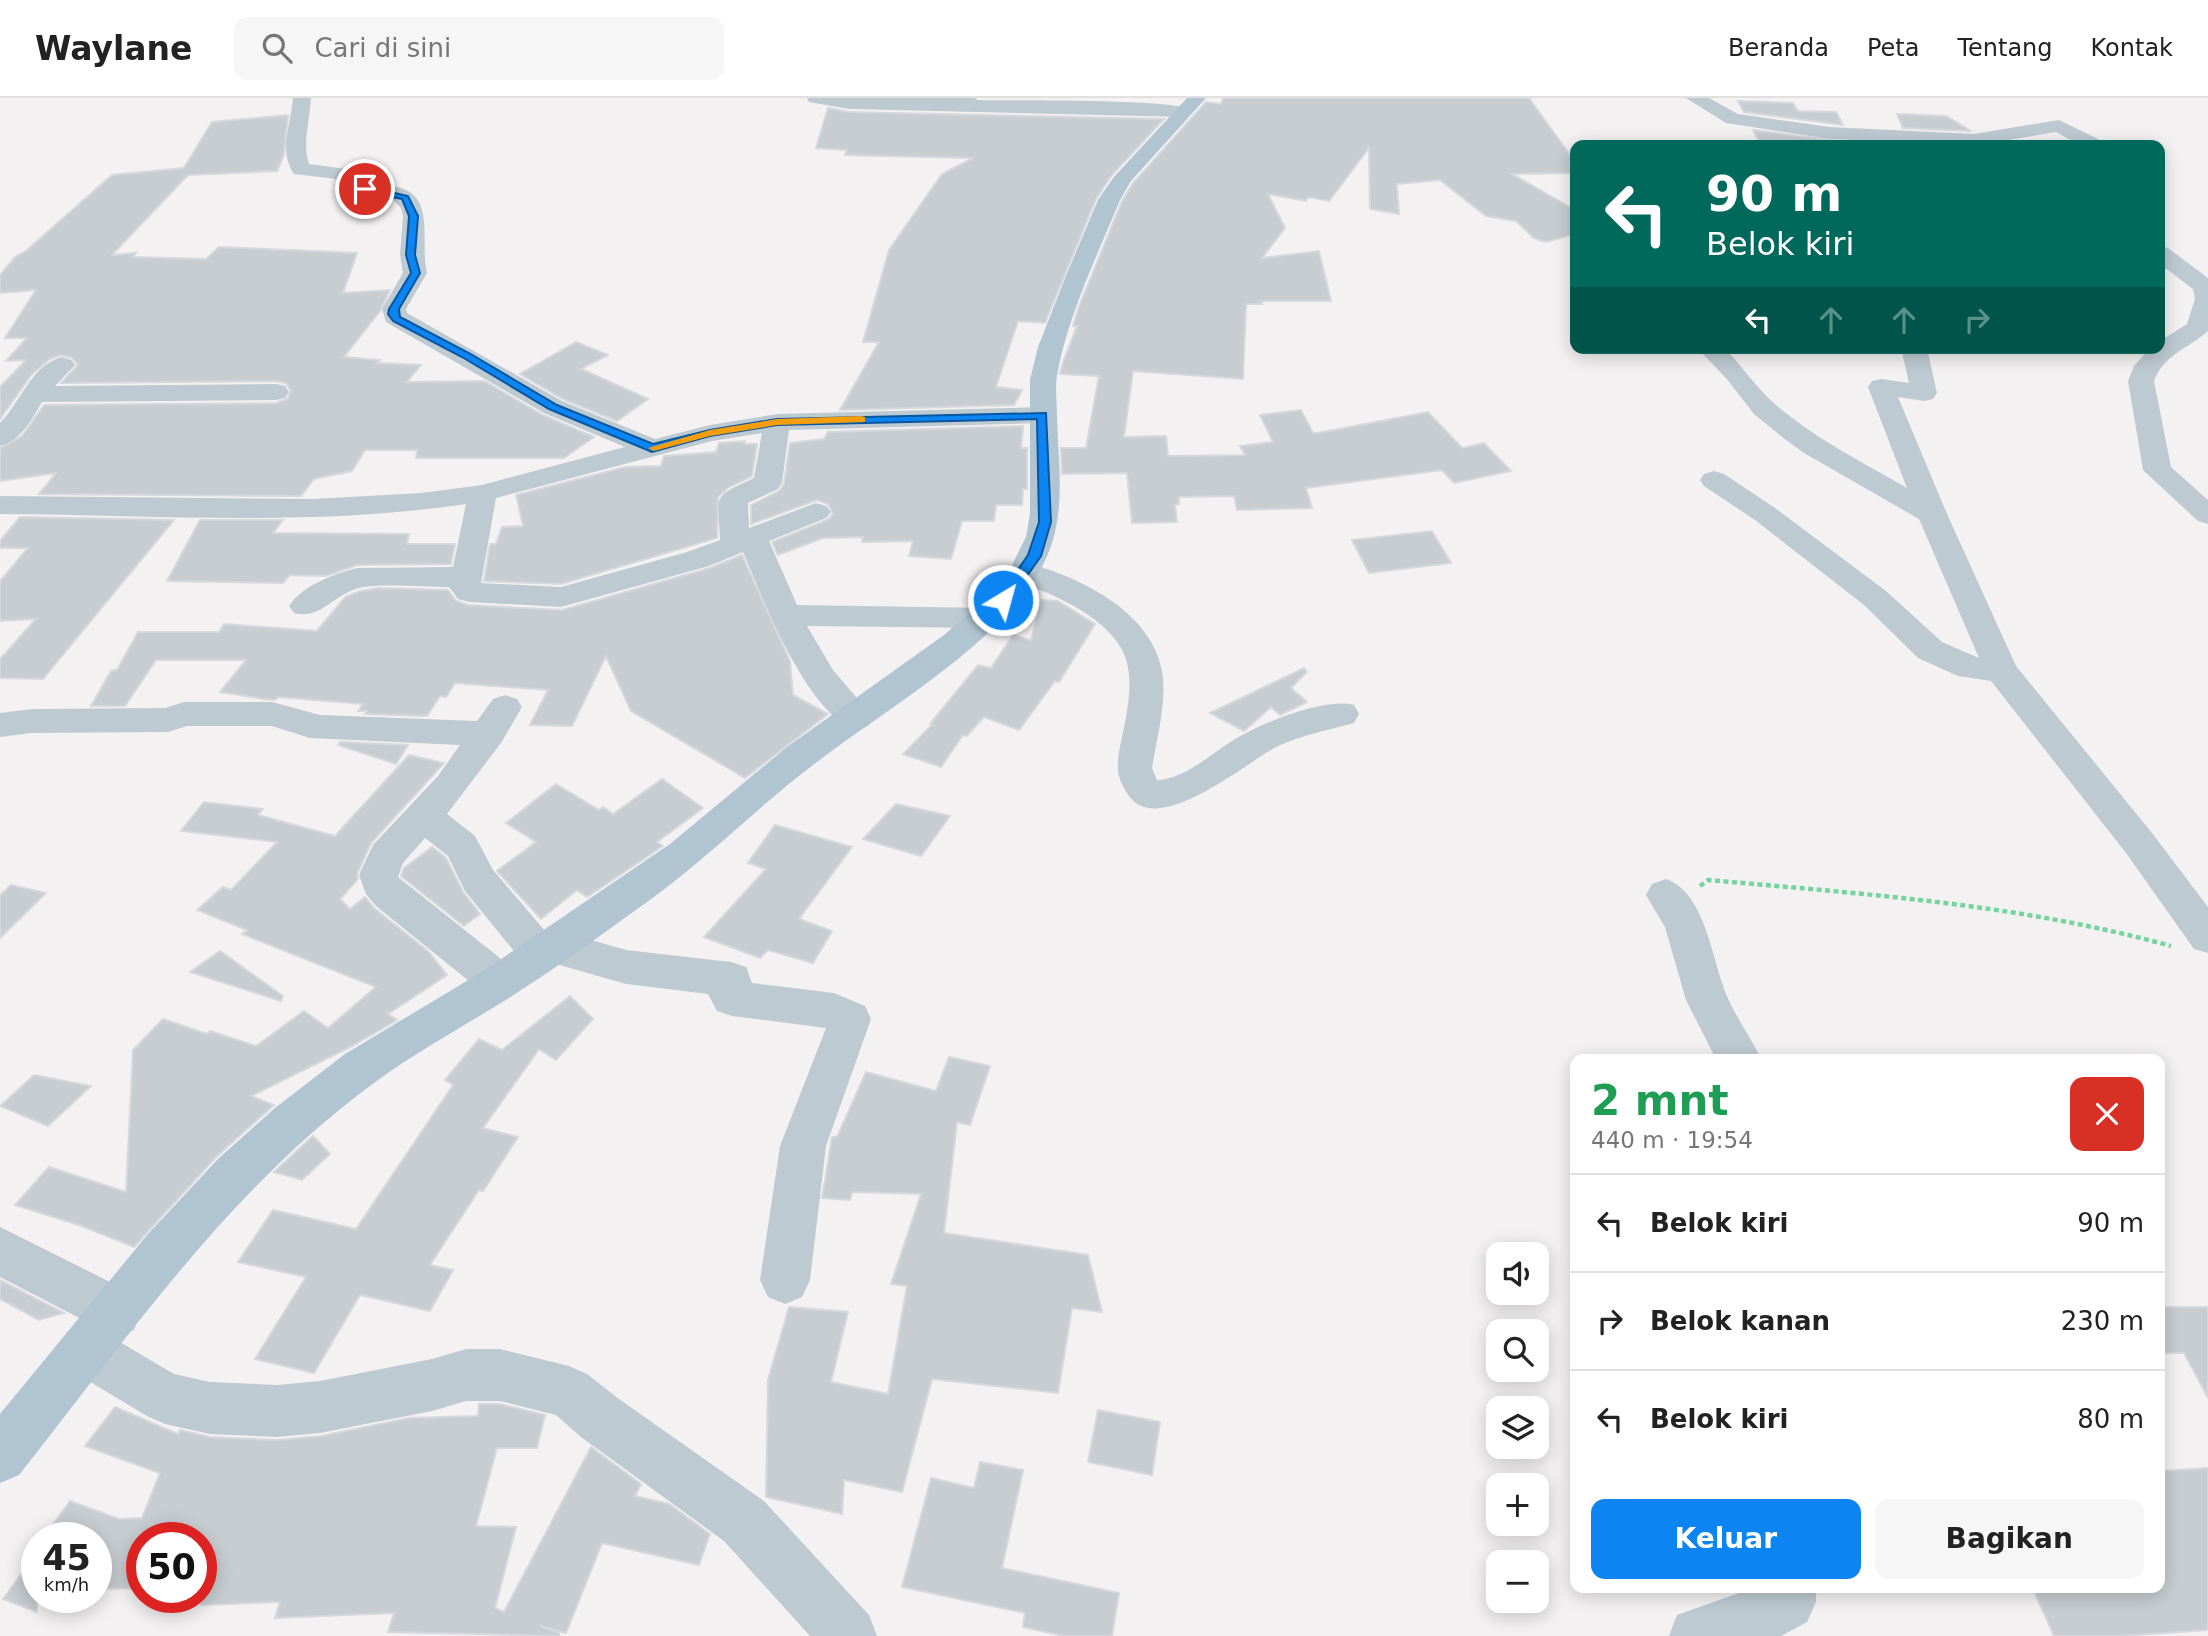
<!DOCTYPE html>
<html lang="id">
<head>
<meta charset="utf-8">
<style>
	:root { --surface:#fff; --page:#f6f6f6; --text:#222; --muted:#767676; --line:#e0e0e0; --accent:#0c85f3 }
	body { margin:0; font-family:"DejaVu Sans",sans-serif; background:var(--page); color:var(--text); height:100vh; display:flex; flex-direction:column; font-size:26px; white-space:nowrap }
	* { box-sizing:border-box; margin:0 }
	p { font-size:23px; color:var(--muted) }
	.icon { flex:none; width:38px; height:38px; fill:none; stroke:currentColor; stroke-width:2; stroke-linecap:round; stroke-linejoin:round }
	.map { position:relative; flex:1; overflow:hidden }
	.side { position:absolute; left:1570px; top:956px; width:595px; height:539px; display:flex; flex-direction:column; background:var(--surface); border-radius:14px; box-shadow:0 4px 18px #0003 }
	.side>* { flex:none }
	.top-card { position:absolute; left:1570px; top:42px; width:595px; height:214px; border-radius:14px; box-shadow:0 4px 18px #0003; background:#00695c; color:#fff; overflow:hidden }
	.buttons { position:absolute; left:1486px; top:1144px; display:grid; gap:14px }
	.buttons a { display:grid; place-items:center; width:63px; height:63px; border-radius:14px; background:var(--surface); box-shadow:0 4px 18px #0003; font-size:35px }
	.speed { position:absolute; left:21px; top:1424px; display:flex; gap:14px; font-size:35px; font-weight:700; text-align:center }
	.speed>* { display:grid; place-content:center; width:91px; height:91px; border-radius:50%; background:var(--surface); box-shadow:0 4px 18px #0003; line-height:1 }
	.speed small { font-size:18px; font-weight:400 }
	.speed .limit { border:10px solid #d22; background:#fff; color:#111 }
	.pin { position:absolute; display:grid; place-items:center; width:60px; height:60px; color:#fff; margin:-30px; border:4px solid #fff; border-radius:50%; box-shadow:0 2px 7px #0007 }
	.me { position:absolute; width:77px; margin:-38px; rotate:37deg; stroke-linejoin:round; filter:drop-shadow(0 0 5px #0008) }
	.turn { display:flex; align-items:center; gap:24px; height:147px; padding:0 21px; font-size:32px }
	.turn .icon { width:91px; height:91px; stroke-width:2.5 }
	.turn b { display:block; font-size:49px; line-height:60px }
	.lanes { display:flex; align-items:center; height:66px; padding:0 21px; background:#0003; justify-content:center; gap:35px; direction:ltr }
	.lanes .off { opacity:.35 }
	.round { display:grid; place-items:center; flex:none; width:74px; height:74px; border-radius:14px; background:var(--page) }
	.headline { display:flex; align-items:center; justify-content:space-between; height:119px; padding:0 21px }
	h1 { font-size:42px; font-weight:700; line-height:52px; color:#1e9e55 }
	.cta { display:flex; gap:14px; margin-top:auto; padding:14px 21px }
	.cta a { flex:1; height:80px; border-radius:14px; background:var(--accent); color:#fff; font-size:28px; font-weight:700; line-height:80px; text-align:center }
	.cta a+a { background:var(--page); color:var(--text) }
	ul { padding:0; list-style:none }
	li { display:flex; align-items:center; gap:21px; height:98px; padding:0 21px; border-top:2px solid var(--line) }
	li div { flex:1 }
	li b { display:block; font-size:26px }
	li em { font-style:normal }
	header { display:flex; align-items:center; gap:42px; box-sizing:border-box; height:98px; padding:0 35px; background:var(--surface); border-bottom:2px solid var(--line) }
	header strong { font-size:33px }
	nav { display:flex; gap:38px; margin-inline-start:auto; font-size:24px }
	.search { width:490px; height:63px; background:var(--page); display:flex; align-items:center; gap:18px; box-sizing:border-box; padding:0 24px; border-radius:14px; color:var(--muted); font-size:26px }
	.map>svg:first-child { display:block }
	.building { fill:#c8cdd2; stroke:#d5d8dd; stroke-width:2 }
	.lines { fill:none; stroke-linecap:round; stroke-linejoin:round }
	.path { stroke:#73d49c; stroke-width:4.5; stroke-dasharray:5 3.5; stroke-linecap:butt }
	.minor { fill:#becad2; fill-rule:evenodd }
	.major { fill:#b0c4d2; fill-rule:evenodd }
	.route { fill:#0c85f3; stroke:#08569e; stroke-width:2 }
	.slow { fill:#f59e0b }
</style>
</head>
<body>
<header>
<strong>Waylane</strong>
<div class="search"><svg class="icon" aria-label="search" viewBox="0 0 24 24"><circle cx="10" cy="10" r="6"/><path d="M15 15l6 6"/></svg>Cari di sini</div>
<nav><a>Beranda</a><a>Peta</a><a>Tentang</a><a>Kontak</a></nav>
</header>
<div class="map">
<svg width="2208" height="1538" viewBox="0 0 2208 1538">
	<rect width="100%" height="100%" fill="#f4f1f2"/>
	<g class="building">
		<path d="M1223,0H1529L1575,64V75L1512,76L1575,112V136L1546,144L1534,140L1516,123L1486,118L1440,82L1397,86L1399,116L1370,111L1369,50L1329,103L1308,99L1306,103L1268,96L1285,130L1262,160L1319,153L1331,203H1261L1262,206H1246L1243,281L1133,273L1124,339L1166,338L1168,358L1245,357L1240,348L1273,344L1260,317L1301,312L1313,335H1318L1428,314L1462,350L1484,345L1511,373L1454,385L1442,372L1306,390L1312,410L1237,412L1234,398L1179,399V406L1175,407L1177,424L1132,425L1127,375L1062,376L1061,350H1086L1099,278L1060,276L1063,264L1077,228H1073L1078,211L1122,103L1133,85L1206,4L1221,6Z"/>
		<path d="M1738,3L1793,5L1798,13L1836,14L1843,27L1744,14Z"/>
		<path d="M828,10L849,14L1164,21L1111,78L1096,101L1045,225L1018,223L996,289L1022,292L1014,307L840,312L879,244H863L889,152L942,76L973,60L845,57L847,52L816,50Z"/>
		<path d="M1897,16L1946,18L1971,33L1903,30Z"/>
		<path d="M288,17L284,57L277,73L188,77L112,157L136,155L133,159L206,161L219,149L357,155L343,195L390,192L380,213L344,259L380,262L377,265L421,267L407,284L484,283L543,317L594,339L564,360H416L417,352H365L352,373L314,381L301,398L39,396L56,375L0,383V350L22,338L44,307L276,305L287,301L291,293L286,285L276,283L61,285L78,267L72,260L61,257L50,261L32,276L0,321V289L26,262L6,263L27,240H5L36,192L0,195V177L15,159L27,152L112,77L184,70L212,24Z"/>
		<path d="M1753,32L1853,45L1854,47L1813,45V47H1761Z"/>
		<path d="M576,244L608,257L581,271L648,301L617,323L563,301L520,276Z"/>
		<path d="M1023,328L1021,350H1027V391H1023L1022,407H996L994,423H962L951,461L909,458L913,443L862,444L863,439L823,440L778,457L772,444L827,422L833,416L828,406L817,402L751,426V407L779,393L784,386L790,345L824,341L828,334Z"/>
		<path d="M745,343V346H757L752,378L729,389L718,399L717,440L561,486L484,483L490,446H496L502,429L523,428L516,397L625,369L661,368L664,358L716,354L719,345Z"/>
		<path d="M20,419L174,422L43,581L0,580V561L36,521L0,523V483L28,450H0V443Z"/>
		<path d="M200,422H283L273,435L409,436L407,446H455L451,466L357,467L326,478L290,477L283,485L167,483Z"/>
		<path d="M1432,433L1451,465L1369,475L1352,442Z"/>
		<path d="M742,457L790,563L793,597L828,616L745,680L631,613L606,558L572,628L530,627L548,592L455,585L446,599L440,598L427,618L365,616L367,613H358L363,606L278,599L275,602L263,601L220,594L246,562H156L125,608H91L111,573L117,572L138,534H219L224,526L317,533L345,499L360,493L379,490L448,492L456,503L468,507L562,512L710,470Z"/>
		<path d="M1041,502L1058,503L1095,526L1059,584L1055,583L1019,632L984,619L967,638L963,637L941,669L903,656L932,627L930,626L978,567L991,570L1013,537L1031,542Z"/>
		<path d="M1304,570L1307,574L1291,590L1307,604L1280,617L1271,609L1244,633L1210,615Z"/>
		<path d="M340,644L408,647L396,666L338,647Z"/>
		<path d="M409,657L444,665L371,745L357,776L358,781L340,801L350,811L365,799L374,810L429,854L447,877L388,916L397,922L352,948L251,998L274,1007L216,1059L134,1149L79,1127L15,1107L49,1069L126,1094L133,952L163,921L207,936L210,933L256,948L304,913L328,930L376,889L242,836L247,832L197,812L223,789L231,792L277,744L181,733L204,704L263,711L258,717L335,738Z"/>
		<path d="M662,681L703,710L657,744L663,748L587,799L577,792L541,821L497,773L536,744L506,725L556,686L599,712L603,709L613,716Z"/>
		<path d="M896,706L950,718L921,758L863,741Z"/>
		<path d="M775,727L852,749L799,821L832,833L813,865L768,852L760,860L704,839L766,771L748,765Z"/>
		<path d="M432,749L446,760L463,794L480,816L464,828L401,778L404,770Z"/>
		<path d="M11,787L46,795L0,840V797Z"/>
		<path d="M220,853L283,898L281,903L190,874Z"/>
		<path d="M570,898L593,921L556,962L539,951L483,1030L518,1039L483,1093L479,1092L430,1167L453,1172L430,1213L360,1197L314,1275L255,1261L306,1179L238,1164L273,1112L356,1131L453,987L445,982L479,941L502,952Z"/>
		<path d="M949,959L990,968L970,1027L957,1024L944,1135L1088,1157L1102,1214L1072,1210L1058,1295L932,1281L902,1394L844,1382L842,1416L766,1399L768,1282L789,1209L848,1214L831,1284L888,1296L907,1188L891,1186L921,1096L852,1094L850,1102L822,1100L832,1039H837L866,974L936,993Z"/>
		<path d="M34,977L91,988L48,1028L0,1008Z"/>
		<path d="M313,1038L330,1056L302,1082L274,1074Z"/>
		<path d="M0,1182L64,1215L39,1222L0,1201Z"/>
		<path d="M2160,1209H2208V1300L2184,1255H2160Z"/>
		<path d="M479,1306H500L545,1317L537,1350H497L476,1428L516,1429L495,1510L504,1514L591,1349L641,1386L635,1398L669,1406L710,1436L699,1467L602,1445L566,1535L540,1528L559,1535V1538L388,1534L394,1515L275,1520L280,1504L201,1507V1440H142V1490L96,1491V1440H43L70,1403L119,1421L142,1420L160,1375L85,1348L115,1309L178,1336L180,1332L210,1339L277,1342L321,1338L409,1320L478,1318Z"/>
		<path d="M1098,1312L1160,1324L1152,1377L1088,1364Z"/>
		<path d="M980,1364L1023,1372L1002,1470L1119,1495L1112,1538H1064L1023,1529L1025,1515L902,1489L931,1380L974,1390Z"/>
		<path d="M2208,1370V1532L2120,1538H2054L2032,1489H2160V1373Z"/>
		<path d="M37,1454V1514L3,1501Z"/>
	</g>
	<g class="lines">
		<path class="path" d="M1700,788L1708,782C1864,796 2019,806 2171,848"/>
		<g class="minor">
			<path d="M293,0H311C310,23 302,45 309,66L361,73L367,84C379,87 395,87 406,92C434,105 420,148 427,175L406,211L407,215L562,303L655,341L710,327L777,316L1042,309L1052,311L1055,317L1052,323L1042,325L789,332L782,385L778,391L748,405L749,430L816,405L826,408L831,414L826,420L769,443L797,507L987,510L998,513L1003,520L998,527L987,530L807,528L833,572L873,619L868,628C859,630 851,632 843,626C799,595 764,503 743,454L709,468L561,509L469,504L458,501L449,489C424,489 381,485 359,490C334,496 321,522 294,515L289,508C303,487 334,476 357,470L453,469L466,406C313,429 155,417 0,416V398L313,401L421,395L482,387L625,349L544,315L386,224L382,211L403,175L400,157L403,118L401,110L393,102L351,93L345,82L294,76C278,53 291,26 293,0ZM762,335L754,380C711,400 718,395 720,442L687,454L561,489L481,485L496,400L712,343Z"/>
			<path d="M807,0H975L978,2C1006,3 1182,0 1193,13L1183,19L849,11L809,4Z"/>
			<path d="M1686,0H1709L1738,16L1830,29L1974,36L2059,22L2102,43L2105,47H2080L2056,34L1978,47L1830,41L1726,25Z"/>
			<path d="M2160,148L2168,150L2208,180V233C2188,251 2164,256 2154,283L2171,369L2208,402V426L2198,423L2143,372L2128,283L2134,268L2150,250H2160V243L2187,226L2195,201L2193,191L2160,166Z"/>
			<path d="M1697,250H1724C1742,267 1756,290 1775,306C1815,341 1862,364 1907,390L1868,289L1872,283L1881,281L1909,285L1901,250H1927L1937,295L1933,301L1924,303L1898,299L1947,416L2016,568L2152,735L2208,809V855L2194,851L2126,755L1991,583L1958,578L1918,560L1864,507L1755,422L1704,388L1700,382L1704,376L1714,373L1724,376L1775,410L1886,493L1942,544L1979,560L1919,421L1804,355L1782,339L1754,316L1726,280Z"/>
			<path d="M62,259L71,262L75,267L55,288L276,286L285,288L289,294L285,300L276,302L42,304C32,321 21,343 0,348V325C21,304 31,267 62,259Z"/>
			<path d="M1024,464C1077,478 1151,512 1162,573C1167,604 1157,639 1152,670L1157,682C1185,681 1209,657 1232,643C1259,626 1324,599 1354,607L1359,616L1354,625C1329,632 1302,637 1278,648C1248,663 1159,740 1129,698C1118,683 1116,671 1119,654C1125,622 1138,579 1121,550C1106,524 1075,508 1050,496C1036,490 1017,486 1009,474L1013,467Z"/>
			<path d="M505,597L517,601L522,609L501,645L447,716L475,738L493,772L546,834L553,831L626,852L731,864L746,869L752,885L834,895L865,908L871,921L826,1048L810,1182L802,1199L785,1206L768,1199L760,1182L780,1048L826,930L732,918L717,913L708,896L626,886L556,866L540,873L526,868L465,793L448,758L425,740L403,765L398,779L515,872L521,884L515,896L500,901L485,896L376,808L366,796L359,777L373,747L438,678L460,647L310,640L272,628H187L168,634L32,635L0,639V615L32,611L165,610L184,604H272L320,617L477,623L493,601Z"/>
			<path d="M1666,781C1706,795 1712,863 1727,898C1736,920 1751,939 1761,961H1716L1686,902L1665,829L1646,797L1652,786Z"/>
			<path d="M0,1129L134,1196L141,1214L134,1232L116,1239L0,1179Z"/>
			<path d="M85,1227L103,1234L174,1276L210,1284L277,1287L320,1283L432,1261L466,1251H500L569,1268L587,1276L619,1301L764,1403L869,1517L877,1538H810L724,1443L581,1339L556,1317L500,1303H466L432,1313L320,1335L277,1339L210,1336L165,1326L147,1318L67,1270L60,1252L67,1234Z"/>
			<path d="M1756,1489H1816V1504L1807,1524L1781,1538H1669L1677,1517Z"/>
		</g>
		<path class="major" d="M1187,0H1206L1131,83L1120,102C1097,158 1068,217 1057,277C1055,291 1057,306 1057,321C1059,376 1068,426 1038,476C995,548 885,612 817,664C758,708 707,761 647,804C601,837 556,870 509,900C464,928 416,954 374,985C230,1090 128,1239 19,1377L0,1385V1316L148,1136L218,1061L275,1010L345,956L485,872L670,746L787,649L944,537L992,495L1010,471L1026,439L1030,416V282L1038,249L1066,178L1098,102L1113,80Z"/>
	</g>
	<path class="route" d="M365,88L408,98L418,118L415,157L420,175L399,211L400,219L469,255L557,307L653,346L710,332L777,321L1046,315L1051,424L1041,458L1008,505H999L997,502L1028,457L1039,424L1037,321L777,327L710,338L652,354L549,311L462,259L393,223L388,216L389,211L411,175L406,157L409,118L402,101L362,93V89Z"/>
	<path class="slow" d="M861,318L865,319V324L777,327L710,338L654,353L648,350L710,332L777,321Z"/>
</svg>
<div class="buttons">
<a><svg class="icon" aria-label="sound" viewBox="0 0 24 24"><path d="M4 9h4l5-4v14l-5-4H4zM17 9q2 3 0 6"/></svg></a>
<a><svg class="icon" aria-label="search" viewBox="0 0 24 24"><circle cx="10" cy="10" r="6"/><path d="M15 15l6 6"/></svg></a>
<a><svg class="icon" aria-label="layers" viewBox="0 0 24 24"><path d="M12 4l9 5-9 5-9-5zM3 14l9 5 9-5"/></svg></a>
<a>+</a>
<a>−</a>
</div>
<div class="speed"><div>45<small>km/h</small></div><div class="limit">50</div></div>
<div class="pin" style="left:365px;top:91px;background:#d93025"><svg class="icon" aria-label="arrive" viewBox="0 0 24 24"><path d="M6 21V4h12l-3 4 3 4H6"/></svg></div>
<svg class="me" style="left:1003px;top:502px" viewBox="-20 -20 40 40"><circle r="17" fill="#0c85f3" stroke="#fff" stroke-width="3"/><path d="M0-11L8 9 0 5-8 9z" fill="#fff"/></svg>
<div class="top-card">
<div class="turn"><svg class="icon" aria-label="left" viewBox="0 0 24 24"><path d="M17 20v-9H6M10 6l-5 5 5 5"/></svg><div><b>90 m</b>Belok kiri</div></div>
<div class="lanes"><svg class="icon" aria-label="left" viewBox="0 0 24 24"><path d="M17 20v-9H6M10 6l-5 5 5 5"/></svg><svg class="icon off" aria-label="ahead" viewBox="0 0 24 24"><path d="M12 20V5M6 11l6-6 6 6"/></svg><svg class="icon off" aria-label="ahead" viewBox="0 0 24 24"><path d="M12 20V5M6 11l6-6 6 6"/></svg><svg class="icon off" aria-label="right" viewBox="0 0 24 24"><path d="M7 20v-9h11M14 6l5 5-5 5"/></svg></div>
</div>
<section class="side">
<div class="headline"><div><h1>2 mnt</h1><p>440 m · 19:54</p></div><a class="round" style="background:#d93025;color:#fff"><svg class="icon" aria-label="close" viewBox="0 0 24 24"><path d="M6 6l12 12M18 6L6 18"/></svg></a></div>
<ul>
<li><svg class="icon" aria-label="left" viewBox="0 0 24 24"><path d="M17 20v-9H6M10 6l-5 5 5 5"/></svg><div><b>Belok kiri</b></div><em>90 m</em></li>
<li><svg class="icon" aria-label="right" viewBox="0 0 24 24"><path d="M7 20v-9h11M14 6l5 5-5 5"/></svg><div><b>Belok kanan</b></div><em>230 m</em></li>
<li><svg class="icon" aria-label="left" viewBox="0 0 24 24"><path d="M17 20v-9H6M10 6l-5 5 5 5"/></svg><div><b>Belok kiri</b></div><em>80 m</em></li>
</ul>
<div class="cta"><a>Keluar</a><a>Bagikan</a></div>
</section>
</div>
</body>
</html>
